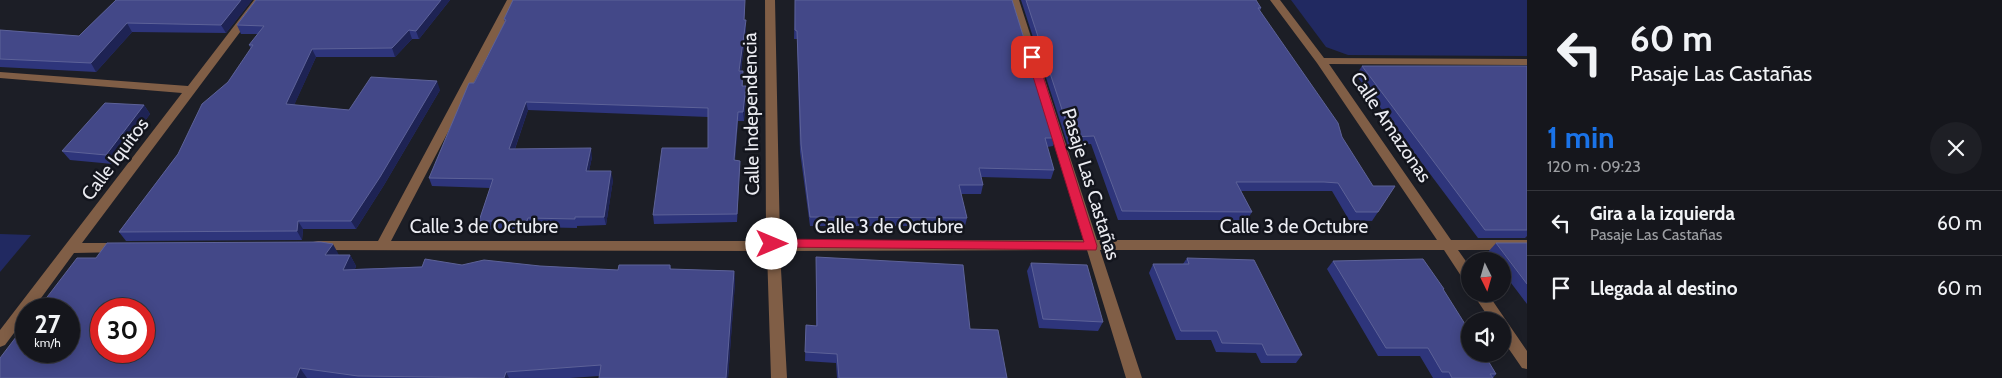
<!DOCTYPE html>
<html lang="es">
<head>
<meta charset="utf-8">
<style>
	:root { --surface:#15161c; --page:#1e1f25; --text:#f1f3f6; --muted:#9d9fa3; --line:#34353b; --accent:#1a73e8 }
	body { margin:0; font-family:Cabin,sans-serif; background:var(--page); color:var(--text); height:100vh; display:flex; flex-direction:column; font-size:19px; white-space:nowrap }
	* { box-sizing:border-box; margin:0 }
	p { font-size:16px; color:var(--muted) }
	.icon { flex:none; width:28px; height:28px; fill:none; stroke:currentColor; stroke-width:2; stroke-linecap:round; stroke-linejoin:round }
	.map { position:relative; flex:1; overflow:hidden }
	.sheet { display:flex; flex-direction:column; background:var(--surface); width:475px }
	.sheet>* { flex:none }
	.banner { background:#15161c; color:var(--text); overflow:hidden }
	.needle { width:32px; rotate:175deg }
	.controls { position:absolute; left:1461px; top:252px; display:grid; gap:10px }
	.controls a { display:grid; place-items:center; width:50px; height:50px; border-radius:50%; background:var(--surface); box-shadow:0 2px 12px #0003,0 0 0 1px var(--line); font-size:25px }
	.speed { position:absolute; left:15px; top:298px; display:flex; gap:10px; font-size:25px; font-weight:700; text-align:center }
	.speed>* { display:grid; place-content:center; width:65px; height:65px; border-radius:50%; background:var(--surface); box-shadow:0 2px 12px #0003,0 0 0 1px var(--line); line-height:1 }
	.speed small { font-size:12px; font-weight:400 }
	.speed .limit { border:8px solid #d22; background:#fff; color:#111 }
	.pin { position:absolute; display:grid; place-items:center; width:42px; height:42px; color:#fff; margin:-21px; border-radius:10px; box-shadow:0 2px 8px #0006 }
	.me { position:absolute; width:55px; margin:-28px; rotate:90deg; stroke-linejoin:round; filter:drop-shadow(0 0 4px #0008) }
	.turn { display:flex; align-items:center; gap:18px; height:105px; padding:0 20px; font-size:22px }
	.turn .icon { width:65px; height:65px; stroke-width:2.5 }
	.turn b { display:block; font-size:35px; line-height:42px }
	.round { display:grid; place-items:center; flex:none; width:52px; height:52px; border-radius:26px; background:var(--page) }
	.overview { display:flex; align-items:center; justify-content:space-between; height:85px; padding:0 20px }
	h1 { font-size:30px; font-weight:800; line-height:38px; color:var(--accent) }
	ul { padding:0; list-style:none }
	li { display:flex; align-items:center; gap:15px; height:65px; padding:0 20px; border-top:1px solid var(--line) }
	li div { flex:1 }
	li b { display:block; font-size:19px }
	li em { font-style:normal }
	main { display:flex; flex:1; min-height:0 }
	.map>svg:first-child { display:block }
	.green { fill:#212961 }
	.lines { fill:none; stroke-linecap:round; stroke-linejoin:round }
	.minor { fill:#805e46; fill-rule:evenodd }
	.wall { fill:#2e357b }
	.shaded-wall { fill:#1e2354 }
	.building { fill:#434888; stroke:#5d6298; fill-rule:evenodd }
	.route { fill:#e11d48; stroke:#92132f }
	.labels { text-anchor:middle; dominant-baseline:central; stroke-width:5; stroke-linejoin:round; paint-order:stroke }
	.street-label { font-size:19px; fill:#ebecf2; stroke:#13151d }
</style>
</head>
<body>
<main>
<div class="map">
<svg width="1527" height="378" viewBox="0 0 1527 378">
	<rect width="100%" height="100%" fill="#1c1e26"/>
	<g class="green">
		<path d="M1291,0H1527V56L1348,55L1326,47Z"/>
		<path d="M0,234L31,235L0,272Z"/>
	</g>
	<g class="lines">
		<g class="minor">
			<path d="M254,0H264L82,243H118L123,244L125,248L123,252L74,253L33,309H26V317L5,345L0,347V330L182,93L0,78V72L188,86Z"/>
			<path d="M507,0H517L391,241H766L765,0H775L780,241L1084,240L1009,0H1019L1097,240H1437L1317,63L1270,0H1280L1324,58L1527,59V65L1329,64L1451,240H1527V250H1458L1470,267V283L1465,282L1444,250H1100L1142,378H1126L1087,250L780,251L787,378H771L767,251L313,250L311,246L313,242L318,241H378Z"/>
			<path d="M1473,294H1488L1527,351V369L1522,368L1502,339V321H1491Z"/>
		</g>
	</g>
	<g class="wall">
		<path d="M116,0H252L226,33L132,32L96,72L0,67V30L79,36Z"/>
		<path d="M256,0H450L419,39H412L395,57H316L294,105L349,110L440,90L384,185L356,229H303L302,240L126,241L119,232L178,154L228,82L251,49L249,45L258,34H241L237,25Z"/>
		<path d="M795,0L1055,138L1053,146L1047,147L1054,170L1051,179L981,177L983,185L981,194H961L967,218L965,226H810L800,152L797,39H794Z"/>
		<path d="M1021,0H1256L1261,8L1260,11L1342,137L1378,212L1372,221L1349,220L1332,191H1241L1252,212L1247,220H1118L1091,144L1068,146Z"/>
		<path d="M745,9L744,20L746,28L741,71H743V86L746,95L744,121H738L735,160L740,161L737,222L654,224L653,215L708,148V117L528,110L515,149L592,157L589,171L613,180L606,225L577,226V228L530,227V230L482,229L479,221L490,188L432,186L429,178L505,22L504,19Z"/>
		<path d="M1362,66H1527V236L1525,238H1478L1356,75Z"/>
		<path d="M144,105L150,114L113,164L70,160L62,151Z"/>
		<path d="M1496,243H1527V304L1502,271V261H1495L1488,252Z"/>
		<path d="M339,255H350L356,266L355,269L462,265L540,266L618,270L670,265L671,269L734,271L735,282L728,378H599V376L570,378H0Z"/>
		<path d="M816,257L970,329L1007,378H837L836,363L805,361L806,325L816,326Z"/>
		<path d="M1187,258L1302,355L1296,363H1261L1256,353L1216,352L1211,340H1176L1149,273L1153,264H1183Z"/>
		<path d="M1333,261L1444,289L1443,290L1496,374L1493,378H1433L1420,356H1378L1327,269Z"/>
		<path d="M1031,263L1103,322L1098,331L1039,328L1027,271Z"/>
	</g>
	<g class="shaded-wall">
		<path d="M241,0H252L226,33L221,25Z"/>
		<path d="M441,0H450L419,39L416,31Z"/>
		<path d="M746,20V28L740,80L739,71Z"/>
		<path d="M127,23L132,32L96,72L91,63Z"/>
		<path d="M409,30L412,39L395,57L392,48Z"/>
		<path d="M312,49L316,57L291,112L286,104Z"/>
		<path d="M437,81L440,90L384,185L356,229L351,221Z"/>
		<path d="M746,86V95L744,121L743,112Z"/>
		<path d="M526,102L528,110L512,157L509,149Z"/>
		<path d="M144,105L150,114L113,164L106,155Z"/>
		<path d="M738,112V121L734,169V160Z"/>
		<path d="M591,148L592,157L587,180L586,171Z"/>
		<path d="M740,161V169L737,222V214Z"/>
		<path d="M611,171L613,180L606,225L604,217Z"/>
		<path d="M528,218L530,227V230L527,221Z"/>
		<path d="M298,221L303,229L302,240L297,231Z"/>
		<path d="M333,244L339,255H325Z"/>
		<path d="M350,255L356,266L350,281L343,270Z"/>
		<path d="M734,271L735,282L728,378H726Z"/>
		<path d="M300,368L307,378H296Z"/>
		<path d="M506,372L509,378H504Z"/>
	</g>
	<g class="building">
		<path d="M116,0H241L221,25L127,23L91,63L0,59V30L79,36Z"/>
		<path d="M256,0H441L416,31L409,30L392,48L312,49L286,104L349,110L371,77L437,81L380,177L351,221H298L297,231L119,232L178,154L202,104L228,82L253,45H249L264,26L237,25Z"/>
		<path d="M513,0H745L744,20H746L739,71H743L742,86H746L743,112H738L734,160L740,161L737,214L653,215L662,148H708V108L526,102L509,149L591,148L586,171H611L604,217H575V219L528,218L527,221H479L493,179L429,178L469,83H474L506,20L504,19Z"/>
		<path d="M795,0H1012L1055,138H1045L1054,170L979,168L983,185H959L967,218L810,217L801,144L797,31L795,30Z"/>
		<path d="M1026,0H1256L1261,8H1258L1338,123L1342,137L1373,186H1395L1378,212H1356L1338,183L1324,182H1236L1252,212L1122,211L1094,136L1071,137Z"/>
		<path d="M1362,66H1527V230H1485Z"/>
		<path d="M105,103L144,105L106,155L62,151Z"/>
		<path d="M321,242L333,244L325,255H350L343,270L422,267L425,259L462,265L484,260L540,266L618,270L619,265H670V269L734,271L726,378H599L601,365L506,372L504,378L358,376L300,368L296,378H0V358L26,324V351H69V309H38L77,258H96L107,243ZM101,309H144V351H101Z"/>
		<path d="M1496,243H1527V284Z"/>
		<path d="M816,257L963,265L970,329L998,330L1007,378H839L837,354L805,352L806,325L817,326Z"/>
		<path d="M1187,258L1254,260L1302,355H1267L1262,344L1222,343L1217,331H1181L1153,264H1189Z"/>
		<path d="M1423,259L1444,289H1443L1470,332V354H1484L1496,374H1490L1493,378H1452L1449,372H1442L1428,348H1386L1333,261Z"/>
		<path d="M1031,263L1087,265L1103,322L1043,319Z"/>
	</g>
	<path class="route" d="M1032,54L1037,57L1097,246L1096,250L768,247L766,244L768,241L772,239L1084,242L1027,57Z"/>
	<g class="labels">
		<g class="street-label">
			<text transform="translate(751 114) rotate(-91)">Calle Independencia</text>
			<text transform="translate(1391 127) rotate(56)">Calle Amazonas</text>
			<text transform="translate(115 159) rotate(-53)">Calle Iquitos</text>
			<text transform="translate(1091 184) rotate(73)">Pasaje Las Castañas</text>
			<text x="484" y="226">Calle 3 de Octubre</text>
			<text x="889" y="226">Calle 3 de Octubre</text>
			<text x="1294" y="226">Calle 3 de Octubre</text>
		</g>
	</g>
</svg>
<div class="controls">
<a><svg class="needle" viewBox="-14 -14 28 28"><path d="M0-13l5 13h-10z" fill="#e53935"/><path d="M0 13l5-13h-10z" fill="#9d9fa3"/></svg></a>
<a><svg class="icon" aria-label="sound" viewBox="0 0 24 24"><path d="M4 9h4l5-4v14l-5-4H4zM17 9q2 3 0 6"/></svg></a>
</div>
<div class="speed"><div>27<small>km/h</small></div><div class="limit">30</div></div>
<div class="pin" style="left:1032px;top:57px;background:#d93025"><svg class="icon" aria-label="arrive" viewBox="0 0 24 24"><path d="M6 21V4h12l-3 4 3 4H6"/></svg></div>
<svg class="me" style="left:772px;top:244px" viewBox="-20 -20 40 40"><circle r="19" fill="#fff"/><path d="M0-13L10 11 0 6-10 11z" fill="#e11d48"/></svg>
</div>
<section class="sheet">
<div class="banner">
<div class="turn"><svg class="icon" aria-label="left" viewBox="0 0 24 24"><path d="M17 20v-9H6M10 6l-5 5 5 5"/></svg><div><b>60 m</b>Pasaje Las Castañas</div></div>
</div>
<div class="overview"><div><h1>1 min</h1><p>120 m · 09:23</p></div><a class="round"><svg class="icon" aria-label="close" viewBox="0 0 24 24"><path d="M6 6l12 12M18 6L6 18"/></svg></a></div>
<ul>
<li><svg class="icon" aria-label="left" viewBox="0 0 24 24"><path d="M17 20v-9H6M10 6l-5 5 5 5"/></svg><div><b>Gira a la izquierda</b><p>Pasaje Las Castañas</p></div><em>60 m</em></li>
<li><svg class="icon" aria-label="arrive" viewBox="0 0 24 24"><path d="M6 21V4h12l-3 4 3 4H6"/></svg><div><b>Llegada al destino</b></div><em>60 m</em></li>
</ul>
</section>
</main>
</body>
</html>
